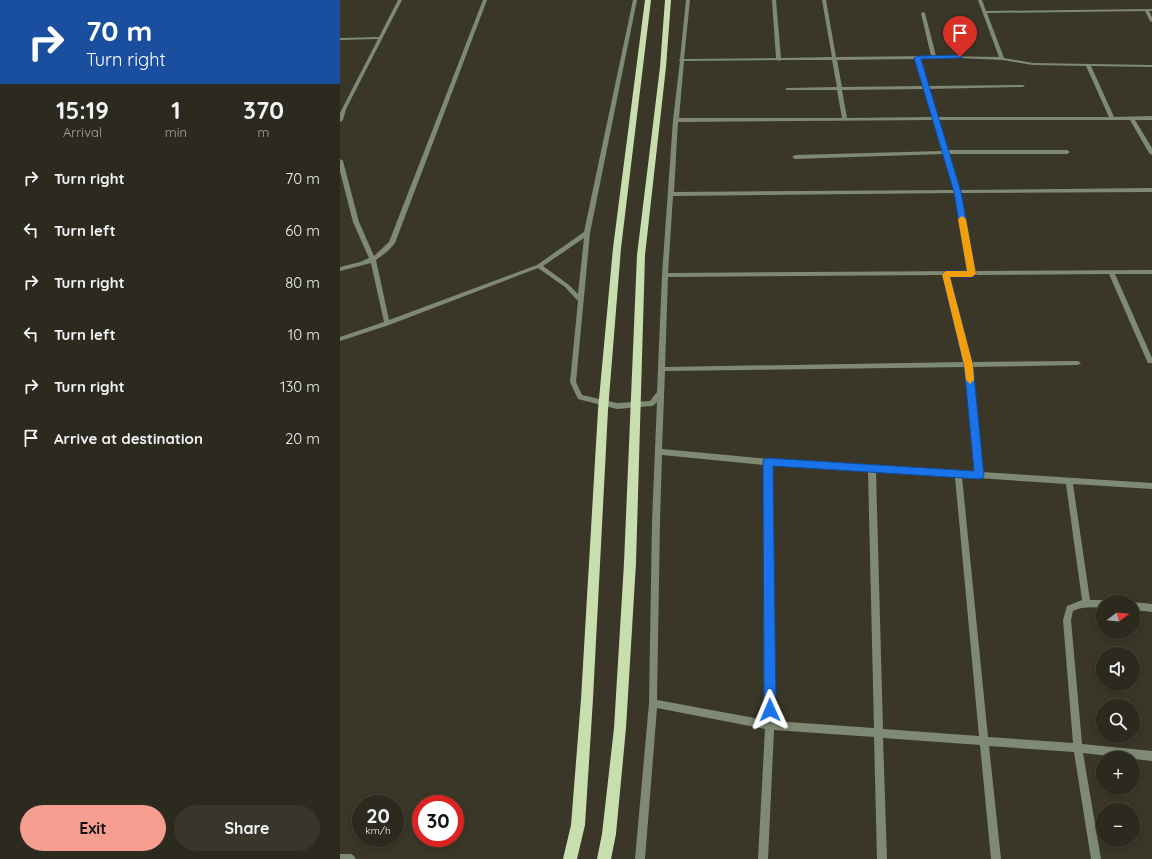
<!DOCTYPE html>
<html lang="en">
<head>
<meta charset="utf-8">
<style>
	:root { --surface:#2c291e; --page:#38352b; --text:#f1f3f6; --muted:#a6a6a4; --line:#48453c; --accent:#f59d8f }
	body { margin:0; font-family:Quicksand,sans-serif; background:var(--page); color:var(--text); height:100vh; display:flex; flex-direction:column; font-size:15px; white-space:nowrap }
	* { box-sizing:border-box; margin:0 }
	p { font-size:13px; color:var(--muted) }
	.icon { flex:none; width:22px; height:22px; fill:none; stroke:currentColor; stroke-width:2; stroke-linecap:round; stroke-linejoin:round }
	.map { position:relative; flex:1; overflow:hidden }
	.details { display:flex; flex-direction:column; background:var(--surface); width:340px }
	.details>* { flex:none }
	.guide { background:#1a4fa0; color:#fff; overflow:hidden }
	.needle { width:26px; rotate:74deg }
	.buttons { position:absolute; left:756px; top:595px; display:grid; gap:8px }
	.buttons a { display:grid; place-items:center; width:44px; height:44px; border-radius:50%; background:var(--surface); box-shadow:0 2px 6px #0003,0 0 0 1px var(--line); font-size:20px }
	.speed { position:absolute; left:12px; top:795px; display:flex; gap:8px; font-size:20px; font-weight:700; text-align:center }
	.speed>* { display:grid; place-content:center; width:52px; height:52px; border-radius:50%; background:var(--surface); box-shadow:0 2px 6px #0003,0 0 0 1px var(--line); line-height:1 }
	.speed small { font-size:10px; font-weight:400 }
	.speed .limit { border:6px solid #d22; background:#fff; color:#111 }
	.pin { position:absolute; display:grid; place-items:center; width:34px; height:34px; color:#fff; margin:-41px -17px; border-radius:50% 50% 50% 0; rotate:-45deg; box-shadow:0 0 4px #0007 }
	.pin .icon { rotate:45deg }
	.me { position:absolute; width:44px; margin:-22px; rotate:359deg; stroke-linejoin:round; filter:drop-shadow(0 0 3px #0008) }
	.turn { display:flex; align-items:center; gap:14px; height:84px; padding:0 20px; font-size:18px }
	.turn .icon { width:52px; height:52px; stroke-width:2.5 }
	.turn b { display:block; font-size:28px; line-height:34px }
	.eta { display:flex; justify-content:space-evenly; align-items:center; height:68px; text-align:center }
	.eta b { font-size:24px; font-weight:700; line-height:28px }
	.action { display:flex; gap:8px; margin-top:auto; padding:8px 20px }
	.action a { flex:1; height:46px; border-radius:24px; background:var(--accent); color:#111; font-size:16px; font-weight:700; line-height:46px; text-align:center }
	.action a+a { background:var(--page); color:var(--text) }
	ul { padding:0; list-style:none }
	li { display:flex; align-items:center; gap:12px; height:52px; padding:0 20px }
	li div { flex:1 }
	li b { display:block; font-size:15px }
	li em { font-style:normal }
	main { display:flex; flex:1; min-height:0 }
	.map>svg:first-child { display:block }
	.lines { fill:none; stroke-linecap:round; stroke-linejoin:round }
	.minor { fill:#7f8a74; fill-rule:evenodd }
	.major { fill:#c8deaf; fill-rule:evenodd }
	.route { fill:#1a73e8; stroke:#114b97 }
	.slow { fill:#f59e0b }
</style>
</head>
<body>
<main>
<section class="details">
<div class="guide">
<div class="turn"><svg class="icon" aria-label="right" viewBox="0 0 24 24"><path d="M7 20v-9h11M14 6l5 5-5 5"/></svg><div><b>70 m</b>Turn right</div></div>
</div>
<div class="eta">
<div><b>15:19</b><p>Arrival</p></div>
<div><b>1</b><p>min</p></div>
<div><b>370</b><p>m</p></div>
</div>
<ul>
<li><svg class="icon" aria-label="right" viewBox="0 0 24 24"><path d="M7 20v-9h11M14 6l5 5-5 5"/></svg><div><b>Turn right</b></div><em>70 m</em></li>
<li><svg class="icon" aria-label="left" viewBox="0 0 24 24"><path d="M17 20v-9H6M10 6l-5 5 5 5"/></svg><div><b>Turn left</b></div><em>60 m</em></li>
<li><svg class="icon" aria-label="right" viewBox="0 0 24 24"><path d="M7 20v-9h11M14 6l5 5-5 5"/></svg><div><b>Turn right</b></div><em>80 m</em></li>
<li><svg class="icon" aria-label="left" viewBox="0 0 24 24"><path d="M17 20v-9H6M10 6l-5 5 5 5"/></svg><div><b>Turn left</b></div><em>10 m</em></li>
<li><svg class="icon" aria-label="right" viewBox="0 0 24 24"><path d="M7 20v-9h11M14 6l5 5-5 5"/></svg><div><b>Turn right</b></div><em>130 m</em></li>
<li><svg class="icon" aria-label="arrive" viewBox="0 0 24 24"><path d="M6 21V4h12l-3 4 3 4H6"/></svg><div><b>Arrive at destination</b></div><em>20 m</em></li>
</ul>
<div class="action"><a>Exit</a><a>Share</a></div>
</section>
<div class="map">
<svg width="812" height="859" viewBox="0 0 812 859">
	<rect width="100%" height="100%" fill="#3a3728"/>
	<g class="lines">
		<g class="minor">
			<path d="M58,0H62L6,109L3,120L0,122V113L2,109L38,39L0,40V38L39,37Z"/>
			<path d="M143,0H147L55,243L48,251L36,260L49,320L197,265L244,232L293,0H297L250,233L236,382L242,395L277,403L310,401L317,392L322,275L333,120L340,61L339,60L340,59L346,0H350L344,59L436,58L432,0H436L441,58L492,57L482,0H486L496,57L591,56L581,13L583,12L585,13L596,56L659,57L638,0H642L646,11L812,9V11H809L812,17V22L810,21L805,11L647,13L664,58L693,63L812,65V67L751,66L774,117L812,116V120H795L812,148V155L809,153L790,120H599L608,150H727L730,152L727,154H608L619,190L812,188V192L620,193L634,271L812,270V274H775L812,358V363H808L807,361L769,274L634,275L632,276L609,275L632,362L738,361L741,363L738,365L632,367L642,472L812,483V489L733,484L750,600H763L766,602H763V608C753,607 743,606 733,611L731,620L742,744L812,751V761L743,753L761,859H751L734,752L649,746L661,859H651L640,745L543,738L547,859H537L534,737L434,730L428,859H418L425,729L317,708L305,859H295L309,703L312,521L317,402L314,405L312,406L277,409L238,399L230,382L238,301L225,287L198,268L49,325L0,341V337L44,322L31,263L0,271V267L20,262L29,258L13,222L0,171V159L3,161L19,222L34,256L49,242ZM620,58L662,60L693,65L746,66L769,117H598L589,89L683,87L685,86L683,85L588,86L581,59ZM576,59L584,86L502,87L497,60ZM437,60L439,61L441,60H492L497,87L447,88L445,89L447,90H497L502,118H339L344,61ZM585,89L593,117L507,118L502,90ZM594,120L602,151L455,155L452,157L455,159L603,154L614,190L334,192L338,122ZM614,193L628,271L328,273L333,196ZM244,238L238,294L229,285L203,266ZM603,275L625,362L325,367L328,277ZM626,367L635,472L428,459L322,449L325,371ZM322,455L424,465L426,720L317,700L320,521ZM432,465L528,471L534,728L434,721ZM536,472L615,477L639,736L543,729ZM622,477L726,484L742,600L727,606L723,620L733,743L648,737Z"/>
			<path d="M793,602L812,604V612L793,610Z"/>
			<path d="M0,854H11L14,856L16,859H0Z"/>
		</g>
		<g class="major">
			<path d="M305,0H311L281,248L268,410L253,699L245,825L237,859H223L231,825L241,699L258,410L273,248Z"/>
			<path d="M325,0H331L326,67L305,255L296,563L286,728L276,834L271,859H257L262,834L274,728L284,563L297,255L320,67Z"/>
		</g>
	</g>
	<path class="route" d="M620,55L622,56V58L581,59L621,192L636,274L632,277H610L633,365L644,476L643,478L639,479L433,466L436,710L434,714L430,715L426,714L424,710L423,462L424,459L428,458L634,471L624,365L602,274L606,271H627L614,192L574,58L578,56Z"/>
	<path class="slow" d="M622,216L626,219L636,274L632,277H610L633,365L634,380L630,384L626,380L624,365L602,274L606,271H627L618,219Z"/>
</svg>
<div class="buttons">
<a><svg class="needle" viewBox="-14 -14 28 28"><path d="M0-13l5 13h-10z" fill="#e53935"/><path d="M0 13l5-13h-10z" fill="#a6a6a4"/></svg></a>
<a><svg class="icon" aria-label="sound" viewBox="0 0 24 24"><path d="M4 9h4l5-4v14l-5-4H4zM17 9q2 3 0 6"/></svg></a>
<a><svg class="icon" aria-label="search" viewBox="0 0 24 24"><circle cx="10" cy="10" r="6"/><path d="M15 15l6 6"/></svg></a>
<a>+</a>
<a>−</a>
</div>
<div class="speed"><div>20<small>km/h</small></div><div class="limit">30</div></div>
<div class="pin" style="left:620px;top:57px;background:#d93025"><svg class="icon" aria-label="arrive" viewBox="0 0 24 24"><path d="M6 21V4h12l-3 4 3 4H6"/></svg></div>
<svg class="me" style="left:430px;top:710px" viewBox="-20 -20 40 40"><path d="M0-17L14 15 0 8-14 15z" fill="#1a73e8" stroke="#fff" stroke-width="4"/></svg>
</div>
</main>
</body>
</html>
